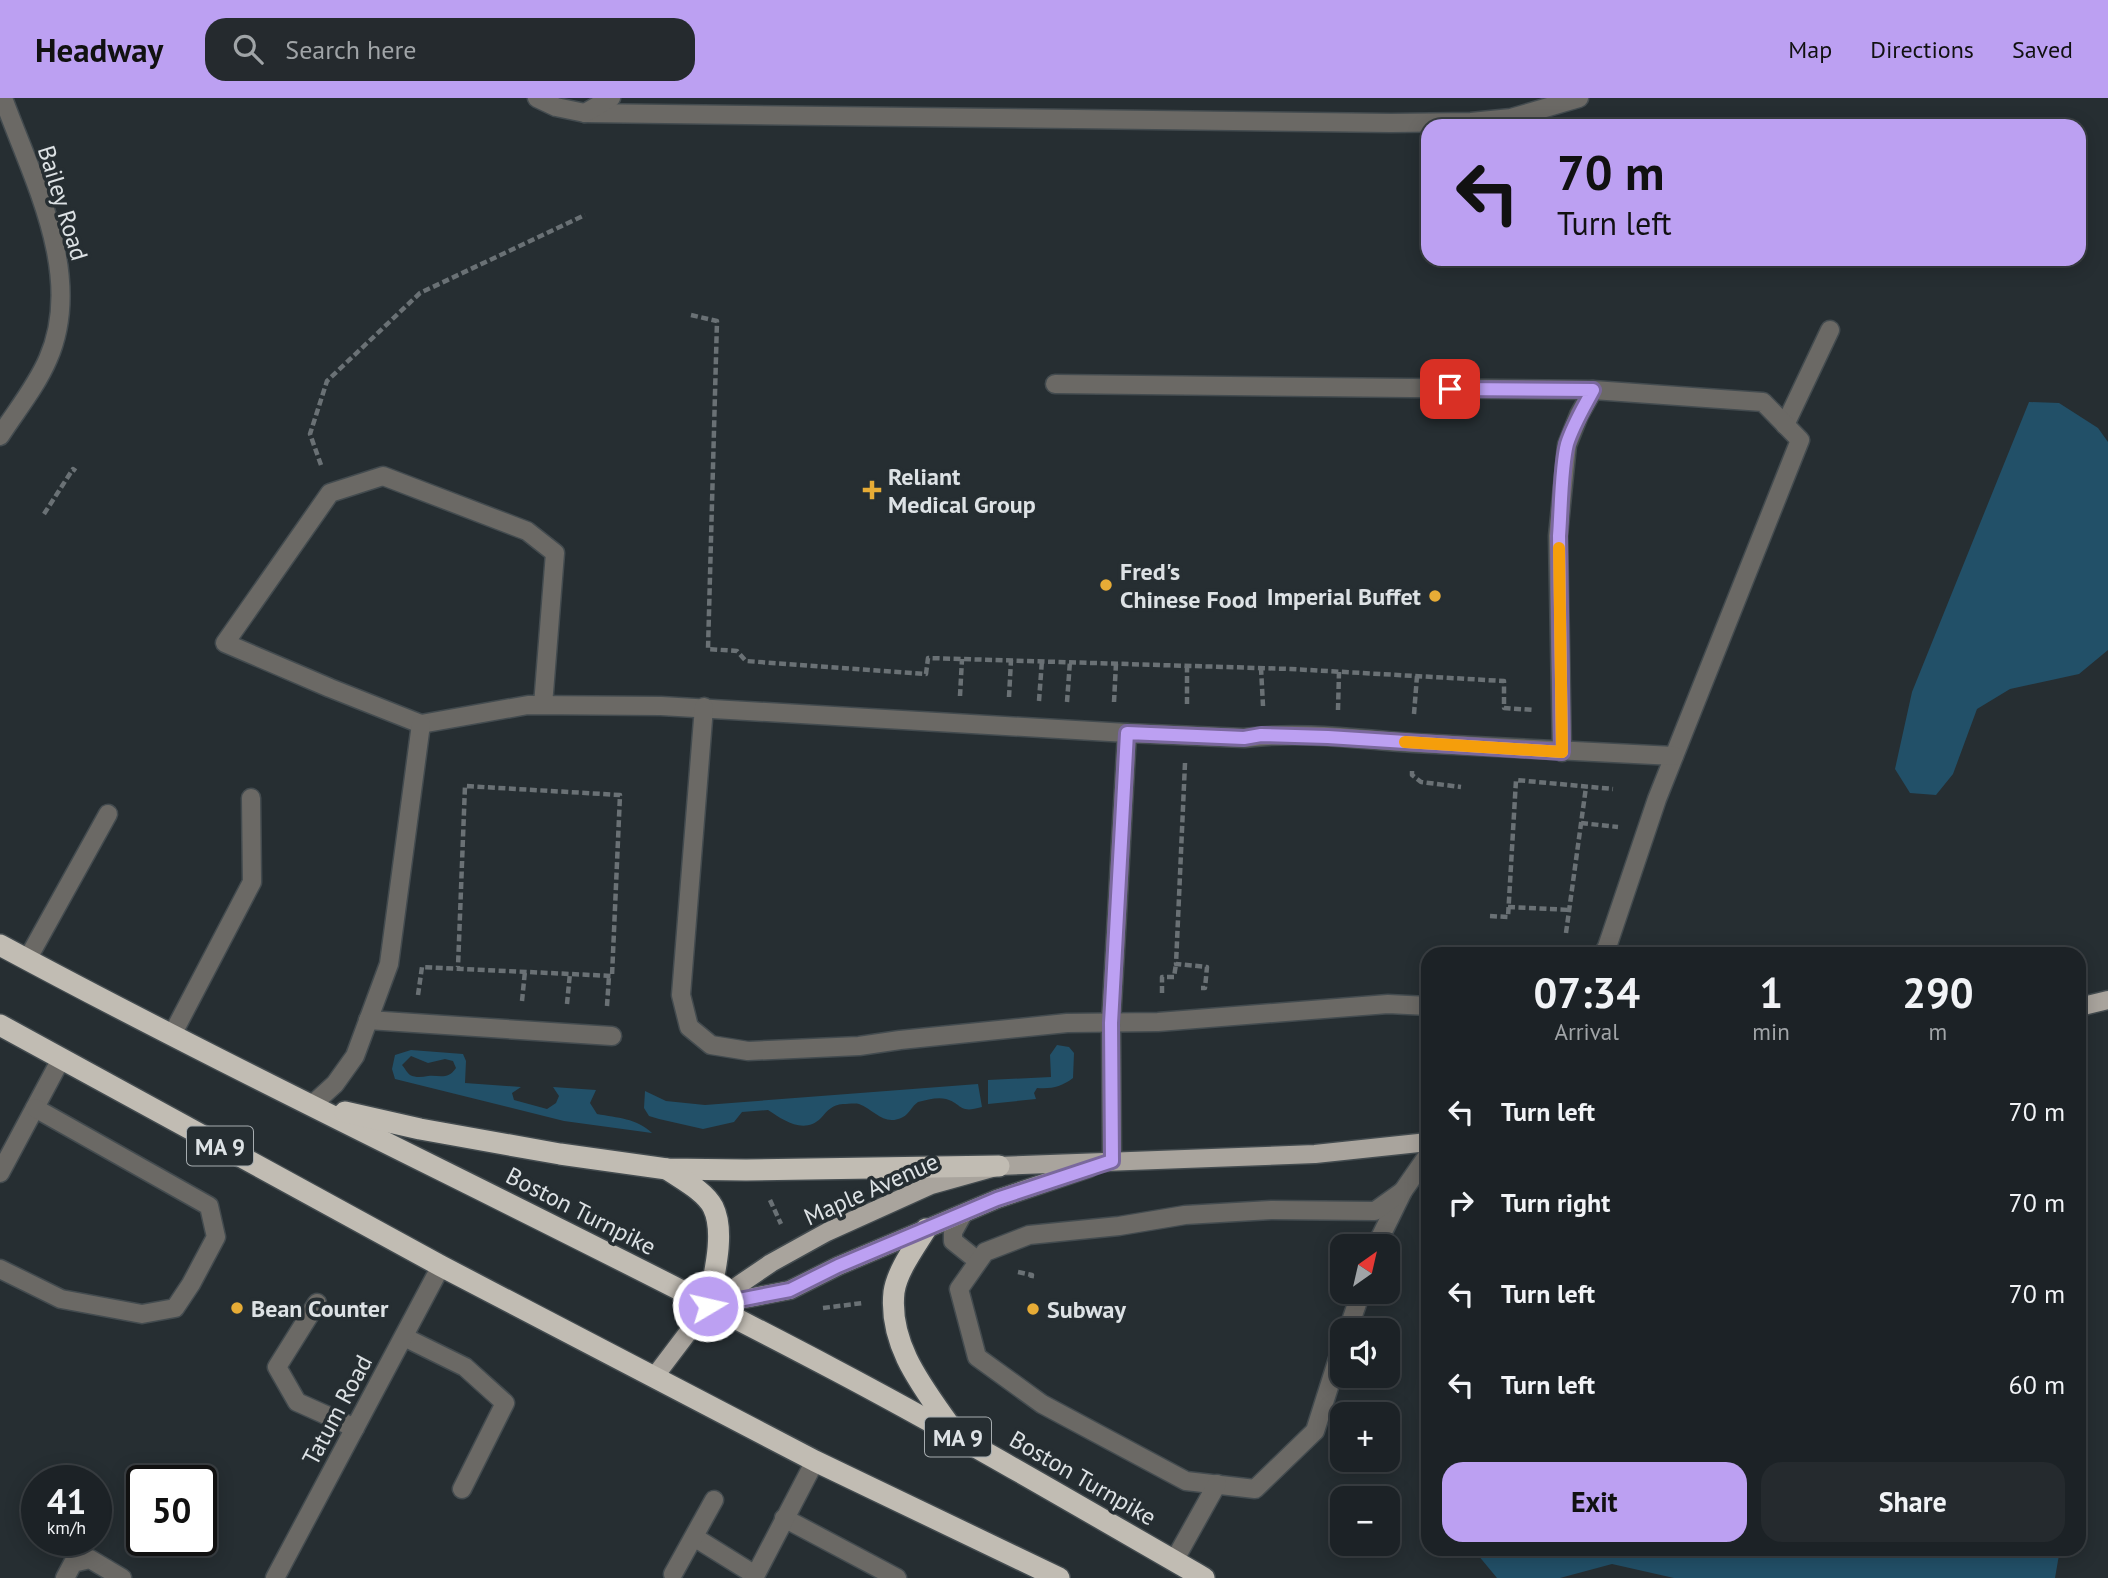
<!DOCTYPE html>
<html lang="en">
<head>
<meta charset="utf-8">
<style>
	:root { --surface:#1c2226; --page:#252a2e; --text:#f1f3f6; --muted:#a0a4a7; --line:#3a3f43; --accent:#bca0f2 }
	body { margin:0; font-family:"PT Sans",sans-serif; background:var(--page); color:var(--text); height:100vh; display:flex; flex-direction:column; font-size:26px; white-space:nowrap }
	* { box-sizing:border-box; margin:0 }
	p { font-size:23px; color:var(--muted) }
	.icon { flex:none; width:38px; height:38px; fill:none; stroke:currentColor; stroke-width:2; stroke-linecap:round; stroke-linejoin:round }
	.map { position:relative; flex:1; overflow:hidden }
	.sheet { position:absolute; left:1421px; top:849px; width:665px; height:609px; display:flex; flex-direction:column; background:var(--surface); border-radius:21px; box-shadow:0 4px 18px #0003,0 0 0 2px var(--line) }
	.sheet>* { flex:none }
	.banner { position:absolute; left:1421px; top:21px; width:665px; height:147px; border-radius:21px; box-shadow:0 4px 18px #0003,0 0 0 2px var(--line); background:#bca0f2; color:#111; overflow:hidden }
	.needle { width:46px; rotate:34deg }
	.buttons { position:absolute; left:1330px; top:1136px; display:grid; gap:14px }
	.buttons a { display:grid; place-items:center; width:70px; height:70px; border-radius:14px; background:var(--surface); box-shadow:0 4px 18px #0003,0 0 0 2px var(--line); font-size:35px }
	.speed { position:absolute; left:21px; top:1367px; display:flex; gap:14px; font-size:35px; font-weight:700; text-align:center }
	.speed>* { display:grid; place-content:center; width:91px; height:91px; border-radius:50%; background:var(--surface); box-shadow:0 4px 18px #0003,0 0 0 2px var(--line); line-height:1 }
	.speed small { font-size:18px; font-weight:400 }
	.speed .limit { border:4px solid #111; border-radius:10px; background:#fff; color:#111 }
	.pin { position:absolute; display:grid; place-items:center; width:60px; height:60px; color:#fff; margin:-30px; border-radius:14px; box-shadow:0 4px 10px #0006 }
	.me { position:absolute; width:77px; margin:-38px; rotate:81deg; stroke-linejoin:round; filter:drop-shadow(0 0 5px #0008) }
	.turn { display:flex; align-items:center; gap:24px; height:147px; padding:0 21px; font-size:32px }
	.turn .icon { width:91px; height:91px; stroke-width:2.5 }
	.turn b { display:block; font-size:49px; line-height:60px }
	.eta { display:flex; justify-content:space-evenly; align-items:center; height:119px; text-align:center }
	.eta b { font-size:42px; font-weight:600; line-height:49px }
	.cta { display:flex; gap:14px; margin-top:auto; padding:14px 21px }
	.cta a { flex:1; height:80px; border-radius:21px; background:var(--accent); color:#111; font-size:28px; font-weight:600; line-height:80px; text-align:center }
	.cta a+a { background:var(--page); color:var(--text) }
	ul { padding:0; list-style:none }
	li { display:flex; align-items:center; gap:21px; height:91px; padding:0 21px }
	li div { flex:1 }
	li b { display:block; font-size:26px }
	li em { font-style:normal }
	header { display:flex; align-items:center; gap:42px; box-sizing:border-box; height:98px; padding:0 35px; background:var(--accent); color:#111 }
	header strong { font-size:33px }
	nav { display:flex; gap:38px; margin-inline-start:auto; font-size:24px }
	.search { width:490px; height:63px; background:var(--page); display:flex; align-items:center; gap:18px; box-sizing:border-box; padding:0 24px; border-radius:21px; color:var(--muted); font-size:26px }
	.map>svg:first-child { display:block }
	.green { fill:#225068; fill-rule:evenodd }
	.lines { fill:none; stroke-linecap:round; stroke-linejoin:round }
	.minor-casing { stroke:#434b4f; stroke-width:21 }
	.major-casing { stroke:#434b4f; stroke-width:21 }
	.highway-casing { stroke:#434b4f; stroke-width:24 }
	.path { stroke:#6a7175; stroke-width:4.5; stroke-dasharray:7 3.5; stroke-linecap:butt }
	.minor { stroke:#6b6965; stroke-width:18 }
	.major { stroke:#a9a49d; stroke-width:18 }
	.highway { stroke:#c1bcb3; stroke-width:21 }
	.route-casing { stroke:#7a689d; stroke-width:18 }
	.route { stroke:#bca0f2; stroke-width:12 }
	.slow { stroke:#f59e0b; stroke-width:12 }
	.poi-dot { fill:#e7ac36; stroke:#262e32; stroke-width:2.5 }
	.labels { text-anchor:middle; dominant-baseline:central; stroke-width:7; stroke-linejoin:round; paint-order:stroke }
	.shield { fill:#262e32; stroke:#a6acaf; stroke-width:2 }
	.shield-label { font-size:23px; font-weight:bold; fill:#dde2e5 }
	.street-label { font-size:24px; fill:#dde2e5; stroke:#262e32 }
	.poi-label { font-size:24px; font-weight:bold; fill:#dde2e5; stroke:#262e32; text-anchor:start }
</style>
</head>
<body>
<header>
<strong>Headway</strong>
<div class="search"><svg class="icon" aria-label="search" viewBox="0 0 24 24"><circle cx="10" cy="10" r="6"/><path d="M15 15l6 6"/></svg>Search here</div>
<nav><a>Map</a><a>Directions</a><a>Saved</a></nav>
</header>
<div class="map">
<svg width="2108" height="1480" viewBox="0 0 2108 1480">
	<rect width="100%" height="100%" fill="#262e32"/>
	<g class="green">
		<path d="M2029,304L2059,305L2098,330L2108,344V552L2079,576L2010,591L1977,611L1953,676L1936,697L1910,695L1895,671L1912,594Z"/>
		<path d="M1057,947L1069,949L1074,955L1073,980C1061,989 1052,991 1037,990L1034,995L1036,1001L988,1006V982L1051,979L1050,957Z"/>
		<path d="M411,952L463,956L466,963L465,985L521,989L512,995L514,1002L547,1011L556,1005L559,998L553,989L596,992L590,1005L597,1016C618,1020 636,1020 652,1035L564,1023L395,981L392,971L395,957ZM411,958L428,965L445,961L453,963L456,970C448,982 440,977 428,978C422,979 416,980 410,977C408,976 404,969 402,967Z"/>
		<path d="M978,986L982,1009C958,1016 963,1006 946,1001C937,999 927,1002 918,1004C912,1008 909,1016 903,1019C884,1029 875,1012 859,1006C855,1005 848,1006 843,1006C832,1007 828,1012 821,1020C804,1037 783,1022 768,1012L742,1014L734,1024L703,1031L659,1021L649,1018L644,1010L645,993L666,1003L705,1007Z"/>
		<path d="M1473,1451H2060L2055,1480H1674L1612,1466L1560,1480H1497Z"/>
	</g>
	<g class="lines">
		<g class="minor-casing">
			<g id="minor">
				<path d="M537,0L556,9L585,15L1391,25L1471,24L1511,20L1579,0"/>
				<path d="M585,15L611,0"/>
				<path d="M1055,286L1593,292"/>
				<path d="M1785,327L1830,232"/>
				<path d="M0,338C16,313 36,289 48,261C85,177 32,80 3,0"/>
				<path d="M543,607L555,455L527,433L383,378L330,395L225,545L330,590L421,626L528,607L661,608L1127,635"/>
				<path d="M704,609L681,897L689,929L711,947L748,953L859,948L900,942L1067,925L1158,924L1388,906L1428,908"/>
				<path d="M1562,654L1558,438L1567,347L1579,317L1593,292L1763,304L1800,342L1657,701L1607,849L1603,856"/>
				<path d="M27,862L108,716"/>
				<path d="M368,922L612,938"/>
				<path d="M172,937L252,784L251,700"/>
				<path d="M312,1007L335,986L355,958L389,866L421,626"/>
				<path d="M1112,1063L1111,925L1127,635L1244,640C1299,633 1358,641 1414,645C1500,650 1587,654 1674,658"/>
				<path d="M0,1075L61,961"/>
				<path d="M963,1116L953,1134V1143L978,1163"/>
				<path d="M1376,1148L1403,1093L1428,1057"/>
				<path d="M0,1171L61,1201L142,1216L175,1210L191,1186L216,1139L209,1108L35,1010"/>
				<path d="M317,1205L277,1269L297,1304L355,1330"/>
				<path d="M1348,1232L1361,1194"/>
				<path d="M404,1239L465,1269L505,1305L462,1391"/>
				<path d="M1342,1248L1315,1333L1255,1391L1186,1383L1042,1306L977,1259L959,1191L985,1154L1029,1137L1119,1128L1185,1117L1271,1112L1375,1113L1403,1093"/>
				<path d="M784,1420L897,1480"/>
				<path d="M694,1439L755,1477"/>
				<path d="M1174,1463L1217,1386"/>
				<path d="M673,1476L714,1402"/>
				<path d="M65,1480L73,1465L90,1461L122,1480"/>
				<path d="M275,1480L441,1168"/>
				<path d="M754,1480L815,1363"/>
			</g>
		</g>
		<g class="major-casing">
			<g id="major">
				<path d="M2079,909L2108,902"/>
				<path d="M712,1207L790,1192L838,1168L997,1101L1089,1070"/>
				<path d="M655,1278L708,1208L771,1165L827,1134L931,1087L999,1068L1315,1056L1428,1044"/>
			</g>
		</g>
		<g class="highway-casing">
			<g id="highway">
				<path d="M0,847C275,995 559,1126 835,1272C960,1338 1082,1410 1204,1480"/>
				<path d="M0,927L441,1168L815,1363L1059,1480"/>
				<path d="M345,1014L420,1031L560,1056L667,1071L746,1072L999,1068"/>
				<path d="M667,1071C681,1081 705,1093 713,1109C726,1135 713,1181 708,1208"/>
				<path d="M926,1131C915,1149 897,1173 894,1194C888,1249 926,1293 955,1335"/>
			</g>
		</g>
		<g class="path">
			<path d="M691,217L717,223L708,551L737,553L746,563L926,576L928,560L1291,571L1504,583V610L1534,612"/>
			<path d="M321,367L310,336L327,283L420,195L585,117"/>
			<path d="M44,416L73,371L76,373"/>
			<path d="M1261,570L1263,608"/>
			<path d="M960,598L962,561"/>
			<path d="M1009,599L1011,562"/>
			<path d="M1039,603L1042,562"/>
			<path d="M1067,604L1070,563"/>
			<path d="M1114,604L1116,565"/>
			<path d="M1187,606V567"/>
			<path d="M1338,612L1339,574"/>
			<path d="M1414,616L1417,578"/>
			<path d="M1185,665L1176,866L1207,869L1205,890H1201"/>
			<path d="M1412,673V677L1421,684L1461,689"/>
			<path d="M1581,725L1618,729"/>
			<path d="M1508,809L1570,812"/>
			<path d="M1490,818L1508,819L1516,682L1613,691"/>
			<path d="M1566,835L1586,689"/>
			<path d="M1162,895V879H1174L1176,866"/>
			<path d="M418,897L422,869L612,878L620,697L465,688L458,869"/>
			<path d="M522,903L525,873"/>
			<path d="M567,906L570,875"/>
			<path d="M607,908L609,878"/>
			<path d="M770,1102L781,1126"/>
			<path d="M1018,1174L1032,1177L1031,1183"/>
			<path d="M823,1210L863,1205"/>
		</g>
		<use href="#minor" class="minor"/>
		<use href="#major" class="major"/>
		<use href="#highway" class="highway"/>
	</g>
	<g class="lines">
		<g class="route-casing">
			<path id="route" d="M708,1208L790,1192L838,1168L997,1101L1112,1063L1111,925L1127,635L1244,640L1261,637L1328,639L1562,654L1559,438C1561,413 1561,369 1567,346C1573,327 1584,309 1593,292L1450,291"/>
		</g>
		<use href="#route" class="route"/>
		<path class="slow" d="M1405,644L1562,654L1559,450"/>
	</g>
	<g class="poi-dot">
		<path d="M868.5 381.5h7v7h7v7h-7v7h-7v-7h-7v-7h7z"/>
		<circle cx="1106" cy="487" r="7"/>
		<circle cx="1435" cy="498" r="7"/>
		<circle cx="237" cy="1210" r="7"/>
		<circle cx="1033" cy="1211" r="7"/>
	</g>
	<g class="labels">
		<g class="shield">
			<rect x="187" y="1028.5" width="66" height="39" rx="5"/>
			<rect x="925" y="1319.5" width="66" height="39" rx="5"/>
		</g>
		<g class="shield-label">
			<text x="220" y="1048">MA 9</text>
			<text x="958" y="1339">MA 9</text>
		</g>
		<g class="street-label">
			<text transform="translate(63 105) rotate(73)">Bailey Road</text>
			<text transform="translate(871 1091) rotate(-24)">Maple Avenue</text>
			<text transform="translate(581 1113) rotate(27)">Boston Turnpike</text>
			<text transform="translate(337 1312) rotate(-62)">Tatum Road</text>
			<text transform="translate(1083 1380) rotate(30)">Boston Turnpike</text>
		</g>
		<g class="poi-label">
			<text x="888" y="378">Reliant<tspan x="888" dy="28">Medical Group</tspan></text>
			<text x="1120" y="473">Fred's<tspan x="1120" dy="28">Chinese Food</tspan></text>
			<text x="1421" y="498" text-anchor="end">Imperial Buffet</text>
			<text x="251" y="1210">Bean Counter</text>
			<text x="1047" y="1211">Subway</text>
		</g>
	</g>
</svg>
<div class="buttons">
<a><svg class="needle" viewBox="-14 -14 28 28"><path d="M0-13l5 13h-10z" fill="#e53935"/><path d="M0 13l5-13h-10z" fill="#a0a4a7"/></svg></a>
<a><svg class="icon" aria-label="sound" viewBox="0 0 24 24"><path d="M4 9h4l5-4v14l-5-4H4zM17 9q2 3 0 6"/></svg></a>
<a>+</a>
<a>−</a>
</div>
<div class="speed"><div>41<small>km/h</small></div><div class="limit">50</div></div>
<div class="pin" style="left:1450px;top:291px;background:#d93025"><svg class="icon" aria-label="arrive" viewBox="0 0 24 24"><path d="M6 21V4h12l-3 4 3 4H6"/></svg></div>
<svg class="me" style="left:708px;top:1208px" viewBox="-20 -20 40 40"><circle r="17" fill="#bca0f2" stroke="#fff" stroke-width="3"/><path d="M0-11L8 9 0 5-8 9z" fill="#fff"/></svg>
<div class="banner">
<div class="turn"><svg class="icon" aria-label="left" viewBox="0 0 24 24"><path d="M17 20v-9H6M10 6l-5 5 5 5"/></svg><div><b>70 m</b>Turn left</div></div>
</div>
<section class="sheet">
<div class="eta">
<div><b>07:34</b><p>Arrival</p></div>
<div><b>1</b><p>min</p></div>
<div><b>290</b><p>m</p></div>
</div>
<ul>
<li><svg class="icon" aria-label="left" viewBox="0 0 24 24"><path d="M17 20v-9H6M10 6l-5 5 5 5"/></svg><div><b>Turn left</b></div><em>70 m</em></li>
<li><svg class="icon" aria-label="right" viewBox="0 0 24 24"><path d="M7 20v-9h11M14 6l5 5-5 5"/></svg><div><b>Turn right</b></div><em>70 m</em></li>
<li><svg class="icon" aria-label="left" viewBox="0 0 24 24"><path d="M17 20v-9H6M10 6l-5 5 5 5"/></svg><div><b>Turn left</b></div><em>70 m</em></li>
<li><svg class="icon" aria-label="left" viewBox="0 0 24 24"><path d="M17 20v-9H6M10 6l-5 5 5 5"/></svg><div><b>Turn left</b></div><em>60 m</em></li>
</ul>
<div class="cta"><a>Exit</a><a>Share</a></div>
</section>
</div>
</body>
</html>
